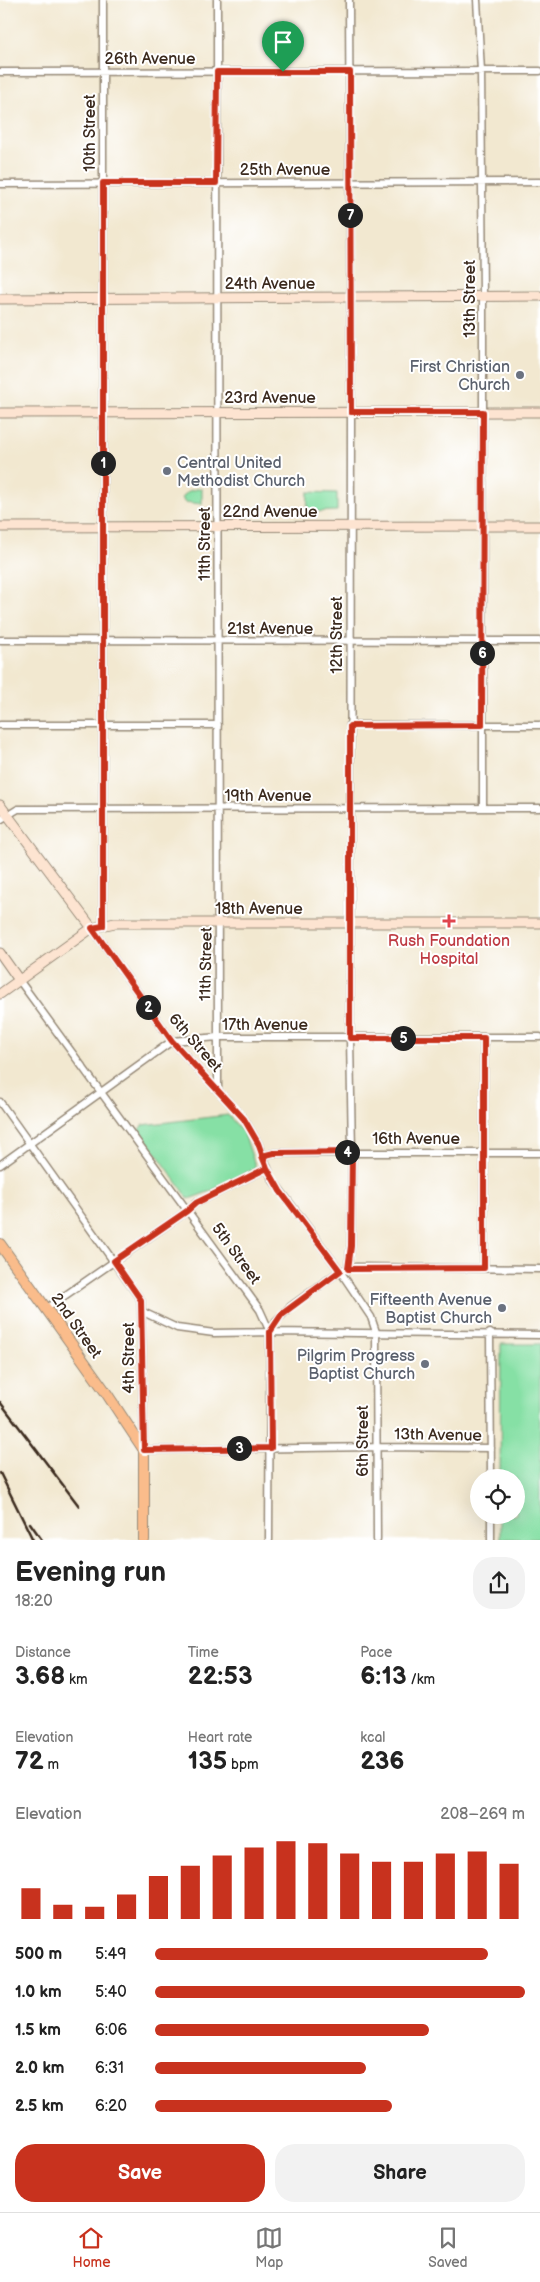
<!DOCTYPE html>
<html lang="en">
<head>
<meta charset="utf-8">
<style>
  body { margin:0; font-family:"Balsamiq Sans",sans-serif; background:#f2f2f2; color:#222; height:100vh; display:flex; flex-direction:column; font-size:19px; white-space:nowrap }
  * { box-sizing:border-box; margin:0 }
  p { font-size:16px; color:#767676 }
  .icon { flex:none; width:28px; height:28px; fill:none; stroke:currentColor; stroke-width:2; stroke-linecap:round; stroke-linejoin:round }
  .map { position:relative; height:1540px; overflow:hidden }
  .drawer { display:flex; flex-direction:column; background:#fff; flex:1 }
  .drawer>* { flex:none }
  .fabs { position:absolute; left:470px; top:1469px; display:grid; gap:10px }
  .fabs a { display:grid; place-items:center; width:55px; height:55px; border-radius:50%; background:#fff; box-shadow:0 5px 20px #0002; font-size:25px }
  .pin { position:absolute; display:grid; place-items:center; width:42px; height:42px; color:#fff; margin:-51px -21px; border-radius:50% 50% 50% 0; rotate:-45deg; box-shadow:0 0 5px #0007 }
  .pin .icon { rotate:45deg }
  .km { position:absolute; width:25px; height:25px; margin:-12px; border-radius:50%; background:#222; color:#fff; font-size:14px; line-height:25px; text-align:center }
  .round { display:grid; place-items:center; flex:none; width:52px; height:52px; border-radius:20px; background:#f2f2f2 }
  .overview { display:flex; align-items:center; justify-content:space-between; height:85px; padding:0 15px }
  h1 { font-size:28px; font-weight:800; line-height:38px }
  .metrics { display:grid; grid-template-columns:repeat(3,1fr); gap:8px; height:85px; padding:5px 15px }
  .metrics div { display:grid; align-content:center }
  .metrics b { font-size:25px; font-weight:800 }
  .metrics small { font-size:14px; font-weight:400 }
  .metrics p { font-size:14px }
  .chart { height:140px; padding:10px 15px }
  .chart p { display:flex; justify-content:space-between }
  .chart svg { width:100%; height:90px; margin-top:5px; stroke:#c8321e; stroke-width:6 }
  .cta { display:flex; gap:10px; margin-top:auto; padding:10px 15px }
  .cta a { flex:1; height:58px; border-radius:20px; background:#c8321e; color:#fff; font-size:20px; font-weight:800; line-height:58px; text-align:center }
  .cta a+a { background:#f2f2f2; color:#222 }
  ul { padding:0 15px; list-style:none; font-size:16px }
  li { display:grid; grid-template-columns:80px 60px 1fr; align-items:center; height:38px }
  li i { height:12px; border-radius:6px; background:#c8321e }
  .tab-bar { display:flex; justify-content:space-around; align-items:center; height:70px; border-top:1px solid #e0e0e0; background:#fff; font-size:14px; color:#767676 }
  .tab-bar a { display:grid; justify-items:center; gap:2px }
  .tab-bar .active { color:#c8321e }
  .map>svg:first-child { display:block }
  .green { fill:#86e0a5; stroke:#608562 }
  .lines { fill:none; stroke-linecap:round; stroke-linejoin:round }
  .street-casing { stroke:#968977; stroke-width:9 }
  .secondary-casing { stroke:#968977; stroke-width:11 }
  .primary-casing { stroke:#968977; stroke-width:12 }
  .street { stroke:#fff; stroke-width:6 }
  .secondary { stroke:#fde4d1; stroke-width:9 }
  .primary { stroke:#fabc8b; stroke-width:10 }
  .rail { stroke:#3b2a1e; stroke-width:2.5 }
  .route-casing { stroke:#fff; stroke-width:10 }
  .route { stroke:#c8321e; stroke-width:6 }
  .worship-dot { fill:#6b7280; stroke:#fff; stroke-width:2 }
  .health-dot { fill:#e0444e; stroke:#fff; stroke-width:2 }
  .labels { text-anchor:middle; stroke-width:4; stroke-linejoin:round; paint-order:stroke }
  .street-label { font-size:16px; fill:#3b2a1e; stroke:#fff }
  .worship-label { font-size:16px; fill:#5b616d; stroke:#fff; text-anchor:end }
  .health-label { font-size:16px; fill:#be3a42; stroke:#fff }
</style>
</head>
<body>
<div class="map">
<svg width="540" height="1540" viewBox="0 0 540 1540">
  <rect width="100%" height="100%" fill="#fff"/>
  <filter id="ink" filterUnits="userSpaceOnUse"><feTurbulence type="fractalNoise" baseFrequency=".02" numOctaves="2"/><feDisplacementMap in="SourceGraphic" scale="10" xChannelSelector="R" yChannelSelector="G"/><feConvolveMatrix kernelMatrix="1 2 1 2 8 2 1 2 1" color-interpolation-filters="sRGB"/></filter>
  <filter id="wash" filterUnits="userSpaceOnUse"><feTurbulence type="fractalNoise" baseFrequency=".0096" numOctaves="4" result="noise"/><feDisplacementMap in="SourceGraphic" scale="20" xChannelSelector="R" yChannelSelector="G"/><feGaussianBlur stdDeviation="1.12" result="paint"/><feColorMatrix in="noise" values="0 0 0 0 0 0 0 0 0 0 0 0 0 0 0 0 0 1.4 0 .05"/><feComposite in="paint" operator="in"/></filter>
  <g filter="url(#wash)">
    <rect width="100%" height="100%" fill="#f2e8d0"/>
    <path class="green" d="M196 489H202V504L184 502 182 497 189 491Z
      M308 492 337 493V511L307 512Z
      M228 1115 244 1133 256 1168 211 1191 189 1199 139 1129 143 1125Z
      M501 1344H540V1539H500V1515H516V1478L500 1477Z"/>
  </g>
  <g filter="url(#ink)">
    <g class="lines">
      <defs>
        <path id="street" d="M103 0V926
          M217 0 218 1089
          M477 0 481 71 483 296V808
          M0 72 540 71
          M0 184 540 182
          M0 640 540 641
          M0 725H218
          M350 725H540
          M0 820 18 809 540 808
          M92 928 172 1041 244 1119 258 1143 272 1179 340 1271 371 1317 376 1332 377 1540
          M19 980 260 1310 270 1332 269 1540
          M484 1038V1268
          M0 1102 141 1300 144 1450 377 1447 491 1448
          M263 1156 274 1153H540
          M0 1165 172 1041 218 1037H540
          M348 1269 351 1245 352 1152 350 1038 351 412 349 0
          M47 1308 187 1211 196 1203 267 1168
          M143 1312 177 1328 214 1333 270 1332 540 1335
          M270 1332 276 1321 290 1307 340 1271 356 1267 540 1269
          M490 1333 491 1478
          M491 1540V1515"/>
        <path id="secondary" d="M0 299 540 296
          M0 413 540 412
          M0 527 540 526
          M0 805 92 928
          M0 953 19 980
          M0 994 92 928 115 923H540"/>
        <path id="primary" d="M0 1244 105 1391 144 1450V1540"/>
      </defs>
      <use href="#street" class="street-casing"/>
      <use href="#secondary" class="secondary-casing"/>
      <use href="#primary" class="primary-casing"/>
      <use href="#street" class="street"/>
      <use href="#secondary" class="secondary"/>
      <use href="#primary" class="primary"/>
      <path class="rail" d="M0 1402 79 1506
        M0 1473 33 1540
        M30 1523 42 1540"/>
    </g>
  </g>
  <g class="lines" filter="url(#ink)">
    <defs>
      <path id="route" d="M283 72H217L216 183H103V926L92 928 172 1041 244 1119 258 1143 267 1168 280 1191 340 1271 282 1314 270 1332 271 1448 144 1450 141 1300 114 1261 187 1211 196 1203 267 1168 262 1156 274 1153 352 1152 351 1246 348 1269 484 1268V1038H350V726L482 725 483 412H351L350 72H283"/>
    </defs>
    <use href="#route" class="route-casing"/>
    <use href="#route" class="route"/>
  </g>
  <g class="worship-dot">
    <circle cx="520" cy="375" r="5"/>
    <circle cx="167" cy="471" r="5"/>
    <circle cx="502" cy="1308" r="5"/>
    <circle cx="425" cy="1364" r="5"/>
  </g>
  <path class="health-dot" d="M446.5 913.5h5v5h5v5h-5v5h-5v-5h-5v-5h5z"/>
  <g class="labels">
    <g class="street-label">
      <text x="150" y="64">26th Avenue</text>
      <text transform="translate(89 133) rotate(-90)" y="6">10th Street</text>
      <text x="285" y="175">25th Avenue</text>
      <text x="270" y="289">24th Avenue</text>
      <text transform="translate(469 299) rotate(-90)" y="6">13th Street</text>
      <text x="270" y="403">23rd Avenue</text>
      <text x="270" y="517">22nd Avenue</text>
      <text transform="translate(204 544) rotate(-90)" y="6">11th Street</text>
      <text x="270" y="634">21st Avenue</text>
      <text transform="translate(336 635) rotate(-90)" y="6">12th Street</text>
      <text x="268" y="801">19th Avenue</text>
      <text x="259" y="914">18th Avenue</text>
      <text transform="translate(205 964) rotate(-89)" y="6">11th Street</text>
      <text x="265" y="1030">17th Avenue</text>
      <text transform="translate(196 1042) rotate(49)" y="6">6th Street</text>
      <text x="416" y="1144">16th Avenue</text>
      <text transform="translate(237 1253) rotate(54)" y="6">5th Street</text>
      <text transform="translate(77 1325) rotate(55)" y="6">2nd Street</text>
      <text transform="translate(128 1358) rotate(-90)" y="6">4th Street</text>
      <text transform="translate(438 1434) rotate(1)" y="6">13th Avenue</text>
      <text transform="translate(362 1441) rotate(-90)" y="6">6th Street</text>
    </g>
    <g class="worship-label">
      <text x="510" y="372">First Christian<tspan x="510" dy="18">Church</tspan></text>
      <text x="177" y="468" text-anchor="start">Central United<tspan x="177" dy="18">Methodist Church</tspan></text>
      <text x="492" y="1305">Fifteenth Avenue<tspan x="492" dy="18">Baptist Church</tspan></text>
      <text x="415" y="1361">Pilgrim Progress<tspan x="415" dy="18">Baptist Church</tspan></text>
    </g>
    <g class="health-label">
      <text x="449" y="946">Rush Foundation<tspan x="449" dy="18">Hospital</tspan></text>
    </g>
  </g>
</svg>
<div class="fabs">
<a><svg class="icon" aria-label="locate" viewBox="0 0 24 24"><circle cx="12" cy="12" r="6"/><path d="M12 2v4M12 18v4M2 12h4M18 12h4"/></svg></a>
</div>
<div class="pin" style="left:283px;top:72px;background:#1e9e55"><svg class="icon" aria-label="arrive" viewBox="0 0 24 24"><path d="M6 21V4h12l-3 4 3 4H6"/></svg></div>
<b class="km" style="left:103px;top:463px">1</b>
<b class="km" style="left:148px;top:1007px">2</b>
<b class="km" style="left:239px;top:1448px">3</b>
<b class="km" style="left:347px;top:1152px">4</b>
<b class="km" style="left:403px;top:1038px">5</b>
<b class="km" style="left:482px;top:653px">6</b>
<b class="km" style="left:350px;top:215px">7</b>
</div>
<section class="drawer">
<div class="overview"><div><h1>Evening run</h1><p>18:20</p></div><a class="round"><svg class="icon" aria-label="share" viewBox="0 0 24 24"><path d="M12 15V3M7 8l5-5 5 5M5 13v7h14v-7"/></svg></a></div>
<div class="metrics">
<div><p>Distance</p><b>3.68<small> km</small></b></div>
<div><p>Time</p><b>22:53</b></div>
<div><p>Pace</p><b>6:13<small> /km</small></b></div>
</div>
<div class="metrics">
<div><p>Elevation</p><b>72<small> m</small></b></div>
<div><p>Heart rate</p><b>135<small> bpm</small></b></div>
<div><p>kcal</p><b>236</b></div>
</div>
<div class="chart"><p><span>Elevation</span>208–269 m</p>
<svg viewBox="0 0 160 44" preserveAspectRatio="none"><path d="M5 44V29M15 44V37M25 44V38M35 44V32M45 44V23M55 44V18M65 44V13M75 44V9M85 44V6M95 44V7M105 44V12M115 44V16M125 44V16M135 44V12M145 44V11M155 44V17"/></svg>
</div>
<ul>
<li><b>500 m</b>5:49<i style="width:90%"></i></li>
<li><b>1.0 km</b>5:40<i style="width:100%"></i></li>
<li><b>1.5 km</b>6:06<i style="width:74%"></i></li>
<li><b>2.0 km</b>6:31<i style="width:57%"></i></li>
<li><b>2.5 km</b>6:20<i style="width:64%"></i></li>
</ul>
<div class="cta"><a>Save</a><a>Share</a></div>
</section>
<nav class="tab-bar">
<a class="active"><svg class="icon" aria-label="home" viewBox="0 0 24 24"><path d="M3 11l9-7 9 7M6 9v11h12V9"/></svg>Home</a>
<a><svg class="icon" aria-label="map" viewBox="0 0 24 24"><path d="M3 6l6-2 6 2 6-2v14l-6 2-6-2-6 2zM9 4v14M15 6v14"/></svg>Map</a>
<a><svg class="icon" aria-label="saved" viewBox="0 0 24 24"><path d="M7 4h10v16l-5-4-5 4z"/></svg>Saved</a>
</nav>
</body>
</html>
